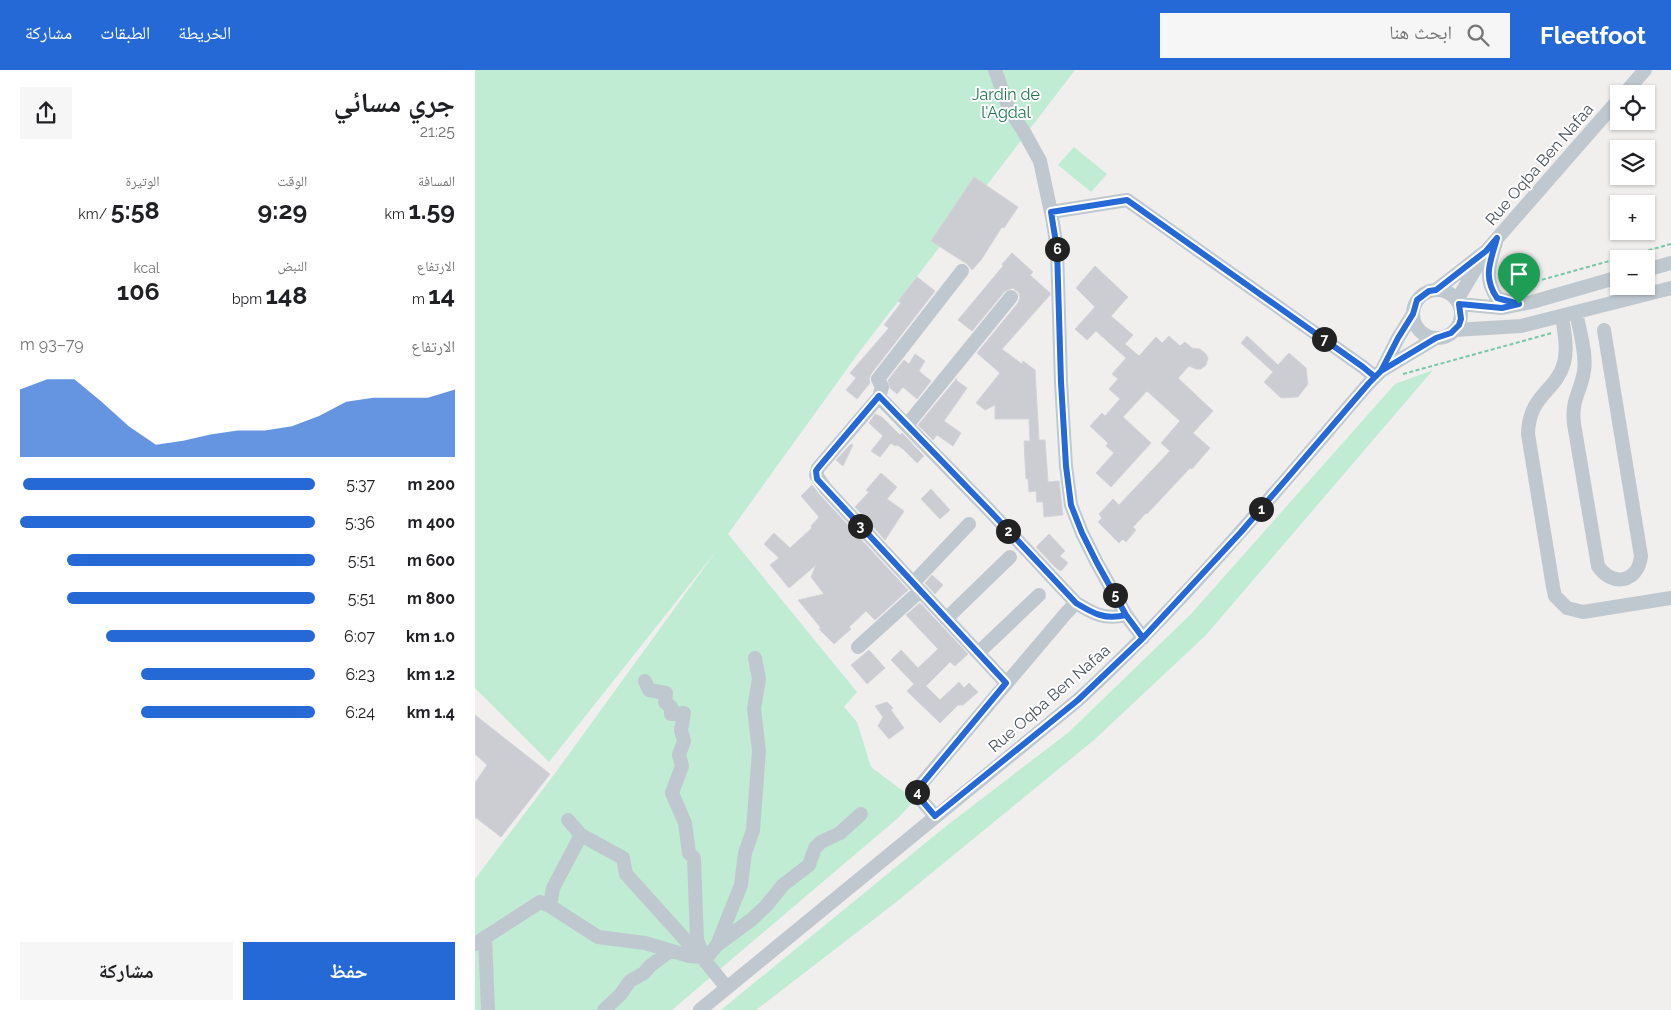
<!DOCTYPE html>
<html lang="ar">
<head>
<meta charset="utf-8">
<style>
  body { margin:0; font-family:Raleway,"Noto Naskh Arabic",sans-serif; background:#f6f6f6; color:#202124; direction:rtl; height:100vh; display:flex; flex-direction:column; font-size:19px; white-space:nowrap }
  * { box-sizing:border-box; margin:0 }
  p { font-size:16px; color:#757577 }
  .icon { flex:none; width:28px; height:28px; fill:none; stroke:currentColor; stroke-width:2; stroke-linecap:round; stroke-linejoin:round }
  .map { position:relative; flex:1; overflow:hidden; direction:ltr }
  .panel { display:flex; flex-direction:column; background:#fff; width:475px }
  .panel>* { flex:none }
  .buttons { position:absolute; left:1135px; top:15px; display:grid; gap:10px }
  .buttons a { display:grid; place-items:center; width:45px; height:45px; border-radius:0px; background:#fff; box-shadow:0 1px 4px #0004; font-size:25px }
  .pin { position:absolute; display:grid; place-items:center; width:42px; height:42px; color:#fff; margin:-51px -21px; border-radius:50% 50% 50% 0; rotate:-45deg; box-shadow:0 0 5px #0007 }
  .pin .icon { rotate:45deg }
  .km { position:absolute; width:25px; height:25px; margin:-12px; border-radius:50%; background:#222; color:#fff; font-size:14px; line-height:25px; text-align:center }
  .round { display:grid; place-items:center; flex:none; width:52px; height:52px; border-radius:0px; background:#f6f6f6 }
  .overview { display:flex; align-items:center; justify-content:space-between; height:85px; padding:0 20px }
  h1 { font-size:28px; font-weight:700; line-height:38px }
  .stats { display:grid; grid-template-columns:repeat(3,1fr); gap:8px; height:85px; padding:5px 20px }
  .stats div { display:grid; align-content:center }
  .stats b { font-size:25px; font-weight:700 }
  .stats small { font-size:14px; font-weight:400 }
  .stats p { font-size:14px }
  .chart { height:140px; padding:10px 20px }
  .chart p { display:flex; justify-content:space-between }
  .chart svg { width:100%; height:90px; margin-top:5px; fill:#2469d5; opacity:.7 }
  .button { display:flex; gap:10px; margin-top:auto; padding:10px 20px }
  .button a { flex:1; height:58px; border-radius:0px; background:#2469d5; color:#fff; font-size:20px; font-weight:700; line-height:58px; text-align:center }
  .button a+a { background:#f6f6f6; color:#202124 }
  ul { padding:0 20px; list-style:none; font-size:16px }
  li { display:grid; grid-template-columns:80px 60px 1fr; align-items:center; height:38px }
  li i { height:12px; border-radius:6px; background:#2469d5 }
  header { display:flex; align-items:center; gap:30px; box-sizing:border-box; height:70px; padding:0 25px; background:#2469d5; color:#fff }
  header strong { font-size:24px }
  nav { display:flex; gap:28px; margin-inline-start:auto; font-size:18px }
  .search { width:350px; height:45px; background:#f6f6f6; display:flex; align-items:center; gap:12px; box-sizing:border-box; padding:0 18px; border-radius:0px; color:#757577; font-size:19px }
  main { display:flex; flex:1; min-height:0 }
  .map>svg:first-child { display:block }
  .green { fill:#bfecd3 }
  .building { fill:#cccdd3; stroke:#d3d4d9 }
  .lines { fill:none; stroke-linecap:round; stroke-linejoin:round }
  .path { stroke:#79c8a5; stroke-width:2; stroke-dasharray:4 2.5; stroke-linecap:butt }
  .minor { stroke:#c0c8cf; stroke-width:14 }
  .route-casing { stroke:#fff; stroke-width:10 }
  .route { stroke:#2469d5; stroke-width:6 }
  .labels { text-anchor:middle; stroke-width:4; stroke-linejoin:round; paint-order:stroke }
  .park-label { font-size:16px; fill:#1d774e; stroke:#fff }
  .street-label { font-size:16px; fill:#48515a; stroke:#fff }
</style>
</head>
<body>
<header>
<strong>Fleetfoot</strong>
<div class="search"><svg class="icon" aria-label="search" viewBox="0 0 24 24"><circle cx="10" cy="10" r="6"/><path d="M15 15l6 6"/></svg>ابحث هنا</div>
<nav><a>الخريطة</a><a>الطبقات</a><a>مشاركة</a></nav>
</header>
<main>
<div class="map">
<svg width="1196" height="940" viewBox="0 0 1196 940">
  <rect width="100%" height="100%" fill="#f1eeee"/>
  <path class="green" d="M0 0H600L385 281 253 464 382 622 369 637 382 652 396 697 440 730 423 748 197 940H0V809L81 702 242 480 74 692 0 618Z
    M599 77 632 104 616 122 583 95Z
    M958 300 731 565 619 670 420 833 281 940H246L470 757 594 662 716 544 920 314Z"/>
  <path class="building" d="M499 107 543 137 529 158 527 157 506 190 497 200 492 194 456 171Z
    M537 183 558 202 555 205 575 223V225L527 279 547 294 548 291 560 300 564 370H570L573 412 584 411 588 445 569 447 568 432H562L561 421 554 422 553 409H551L549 371H555L554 349H520V335L510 340 501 333 525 303 502 283 543 233 545 228 544 223 538 218 530 221 497 261 483 250 528 196 527 194Z
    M620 196 653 227 636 246 658 265 650 274 664 286 681 267 687 273 694 266 705 276 710 272 717 278 725 279 731 284 733 288 731 295 726 299H721L714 296 703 308 738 341 718 363 735 378 717 399 715 398 672 444 671 443 658 457 661 460 651 472 648 469 644 473 623 452 627 448 624 444 638 429 644 435 695 381 686 373 705 351 672 321 648 347 676 373 636 417 621 403 639 383 631 376 633 373 615 356 627 343 630 346 645 329 634 319 643 309 637 304 651 288 621 261 612 270 600 259 620 237 601 218Z
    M442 207 460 221 396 304 394 309 395 313 382 329 371 320 381 308 375 303 414 258 409 255 426 233 423 231Z
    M772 266 803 295 814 283 831 298 833 314 823 327 806 328 789 312 798 302 766 273Z
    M440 284 450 291 444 301 456 311 442 329 428 317 422 324 415 318 413 310 429 290 434 294Z
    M482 308 481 310 492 318 469 351 486 363 478 376 462 365 458 370 443 355Z
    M400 344 407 347 425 365 427 363 449 386 442 393 427 378 422 375 420 376 416 373 405 387 396 381 408 366 394 353Z
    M376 374 378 375 368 396 361 390Z
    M406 403 422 417 412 429 429 441 410 470 380 437 394 422 391 420Z
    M337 415 345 425 433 520 400 550 391 541 374 557 376 559 359 574 344 559 346 558 323 530 349 524 336 507 341 495 314 518 295 495 304 488 289 474 299 463 315 478 337 458 336 456 344 447 326 426Z
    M456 419 475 440 465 449 446 429Z
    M574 464 590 481 585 486 593 493 586 501 581 498 561 477Z
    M457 505 468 515 460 524 450 513Z
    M445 533 493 584 480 596 475 592 451 616 465 630 484 612 489 618 494 613 503 622 488 635H483L465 653 432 621 439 614 416 590 426 580 443 598 463 579 431 545Z
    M394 580 410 598 392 614 376 595Z
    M412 632 418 638 416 640 429 658 414 669 403 656 408 647 400 636Z
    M0 645 75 704 26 767 0 747V713L12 695 0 684Z"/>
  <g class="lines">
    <path class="path" d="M1056 220 1055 213 1196 174
      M928 304 1077 263"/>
    <path class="minor" d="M520 0 534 39 549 62 565 91 577 147 582 179 586 312 591 396 596 435 607 463 622 493 651 545 668 568
      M1149 24 1170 0
      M576 142 652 130 888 297 900 307
      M1021 172C1015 194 1008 207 1022 228L1038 233
      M1171 200 1196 193
      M487 201 403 309 407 317 404 327 343 398 341 405 351 419 531 613
      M961 220 1011 181 1144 29
      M938 244a24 24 0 1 1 48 0a24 24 0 1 1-48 0Z
      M982 230 1007 188
      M984 234 1027 238 1057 232 1144 207
      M1101 242C1104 259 1112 284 1109 301 1106 322 1096 329 1099 354L1123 496C1137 517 1163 513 1166 486L1129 260
      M1087 246C1089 261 1093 278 1089 293 1081 322 1054 324 1053 364L1078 517 1080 526 1092 538 1108 542 1196 528
      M980 260 1046 256 1196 218
      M907 300 923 268 938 244
      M404 327 516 442 601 533
      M432 355 536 227
      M438 513 494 454
      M471 549 535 487
      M383 577 445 521
      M503 583 564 525
      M170 611 174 620 191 623 190 632 196 637V644L209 643 206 660 209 671 204 685 207 696 197 723 210 753 214 783 219 788 222 870 230 890 242 875 266 815 270 783 278 760 284 681 279 639 284 609 280 588
      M460 746 443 726 442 719 592 542 601 533C619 544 629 550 651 545
      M93 750 106 765 148 788 151 804 224 885
      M75 836 78 818 106 765
      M10 867 13 940
      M0 874 65 832 75 836 123 867 170 873 214 886 227 887 252 918
      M242 875 276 850 291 836 308 815 334 795 340 778 346 772 365 763 386 744
      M129 940 145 925 155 911 169 903 175 896 195 881
      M225 940 603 630C709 533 800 422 894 313L906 301 961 268"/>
  </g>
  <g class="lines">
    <defs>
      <path id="route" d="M1044 234 1027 238 984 234 986 249 984 255 976 263 961 268 906 301 894 313 766 462 668 568 651 545C630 550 619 544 601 533L516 442 404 326 343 398 341 401 342 409 531 613 442 720 443 726 460 746 603 630 668 568 651 545 622 493 607 463 596 435 591 396 586 312 582 179 576 142 652 130 888 297 900 307 906 301 923 268 938 244 942 230 954 221 961 220 1011 181 1022 168C1016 191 1007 206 1022 228L1044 234"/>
    </defs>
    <use href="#route" class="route-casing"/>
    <use href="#route" class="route"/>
  </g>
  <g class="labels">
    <g class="park-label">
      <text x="531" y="30">Jardin de<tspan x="531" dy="18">l'Agdal</tspan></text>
    </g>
    <g class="street-label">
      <text transform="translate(1064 94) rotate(-49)" y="6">Rue Oqba Ben Nafaa</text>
      <text transform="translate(574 628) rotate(-41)" y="6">Rue Oqba Ben Nafaa</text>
    </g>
  </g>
</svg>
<div class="buttons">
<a><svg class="icon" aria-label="locate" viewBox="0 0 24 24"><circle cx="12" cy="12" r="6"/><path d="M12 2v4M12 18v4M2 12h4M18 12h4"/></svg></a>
<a><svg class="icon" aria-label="layers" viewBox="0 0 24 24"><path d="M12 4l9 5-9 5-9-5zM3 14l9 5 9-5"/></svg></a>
<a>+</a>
<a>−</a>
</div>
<div class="pin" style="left:1044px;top:234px;background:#1e9e55"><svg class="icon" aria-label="arrive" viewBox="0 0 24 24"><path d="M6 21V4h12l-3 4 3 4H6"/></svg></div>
<b class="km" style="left:786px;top:439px">1</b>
<b class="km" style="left:533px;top:461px">2</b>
<b class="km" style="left:385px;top:456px">3</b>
<b class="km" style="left:442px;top:722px">4</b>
<b class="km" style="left:640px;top:525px">5</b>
<b class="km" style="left:582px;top:179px">6</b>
<b class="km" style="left:849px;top:269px">7</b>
</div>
<section class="panel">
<div class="overview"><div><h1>جري مسائي</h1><p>21:25</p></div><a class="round"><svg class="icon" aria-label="share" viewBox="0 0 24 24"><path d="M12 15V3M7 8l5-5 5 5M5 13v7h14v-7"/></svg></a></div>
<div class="stats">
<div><p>المسافة</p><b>1.59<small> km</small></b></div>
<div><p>الوقت</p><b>9:29</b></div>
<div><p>الوتيرة</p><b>5:58<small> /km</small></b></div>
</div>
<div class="stats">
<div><p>الارتفاع</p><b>14<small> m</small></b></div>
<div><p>النبض</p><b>148<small> bpm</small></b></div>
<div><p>kcal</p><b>106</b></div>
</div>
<div class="chart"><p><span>الارتفاع</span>79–93 m</p>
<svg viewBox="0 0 160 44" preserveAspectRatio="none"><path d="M0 44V11L10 6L20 6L30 17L40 29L50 38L60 36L70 33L80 31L90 31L100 29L110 24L120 17L130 15L140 15L150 15L160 11V44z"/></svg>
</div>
<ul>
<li><b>200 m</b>5:37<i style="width:99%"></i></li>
<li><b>400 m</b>5:36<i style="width:100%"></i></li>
<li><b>600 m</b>5:51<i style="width:84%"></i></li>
<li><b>800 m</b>5:51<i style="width:84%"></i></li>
<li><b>1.0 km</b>6:07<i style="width:71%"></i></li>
<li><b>1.2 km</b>6:23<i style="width:59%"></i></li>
<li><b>1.4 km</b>6:24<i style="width:59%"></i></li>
</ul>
<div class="button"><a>حفظ</a><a>مشاركة</a></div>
</section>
</main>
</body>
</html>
